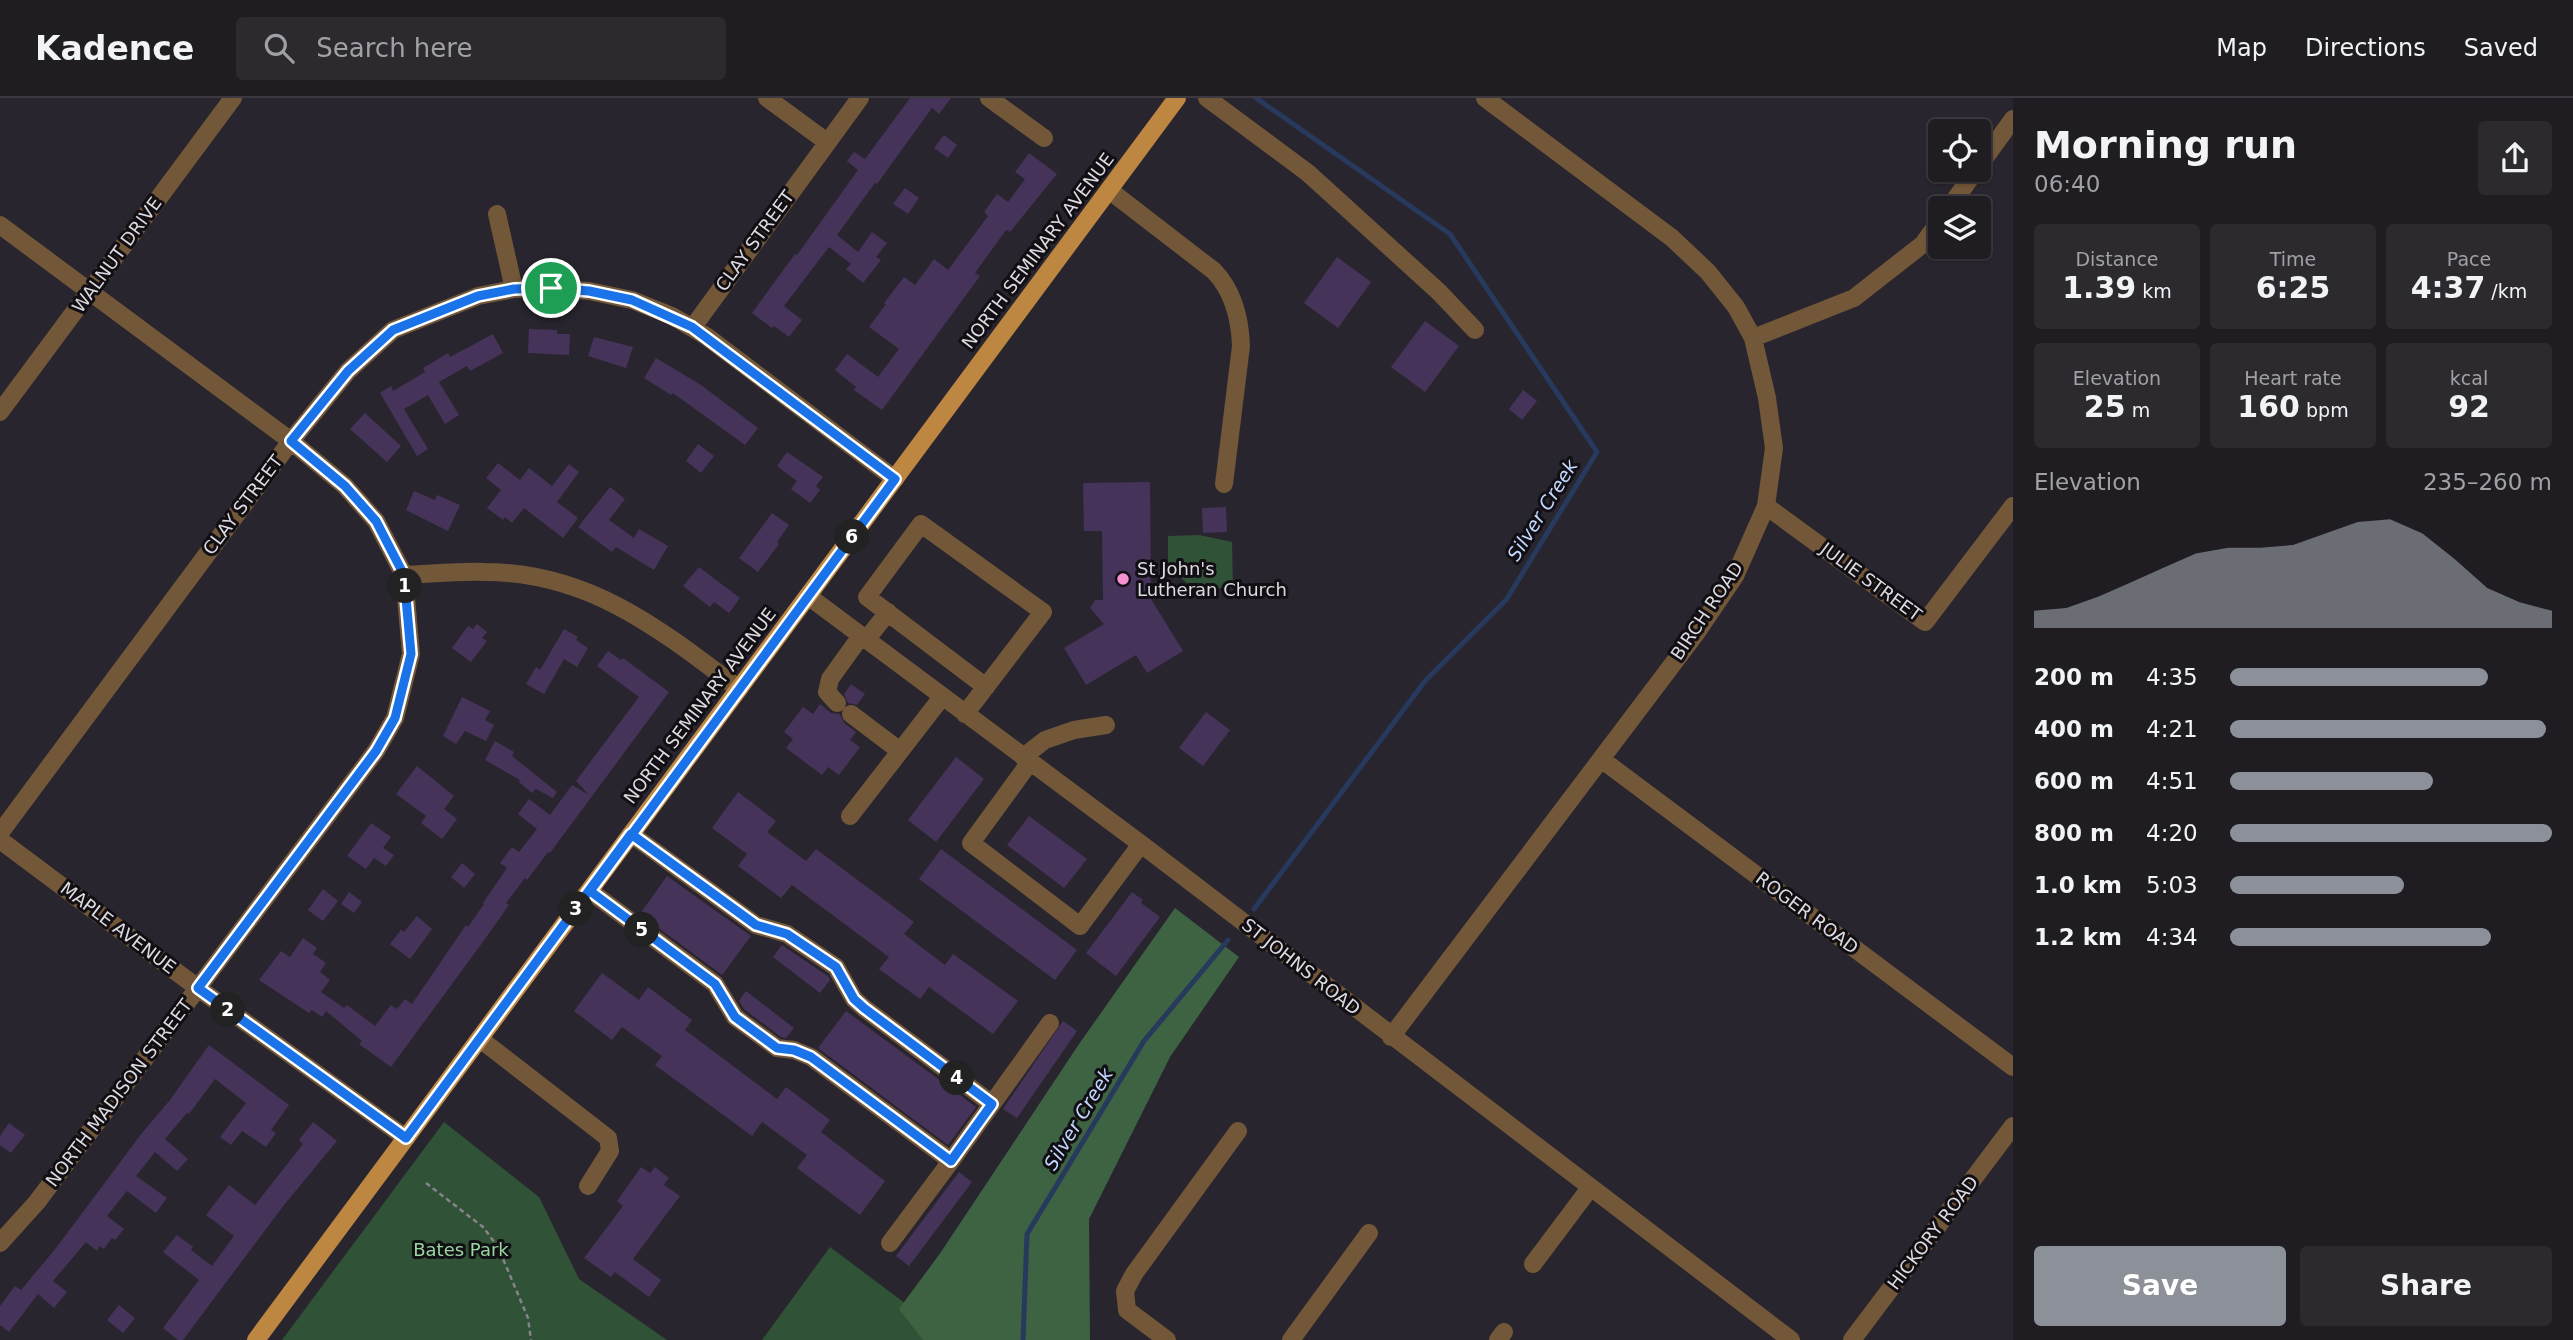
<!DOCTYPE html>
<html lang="en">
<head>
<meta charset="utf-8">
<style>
  body { margin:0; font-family:"DejaVu Sans",sans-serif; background:#2c292f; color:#f1f3f6; height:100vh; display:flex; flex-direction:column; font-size:26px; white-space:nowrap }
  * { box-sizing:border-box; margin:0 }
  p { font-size:23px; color:#a1a1a5 }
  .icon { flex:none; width:38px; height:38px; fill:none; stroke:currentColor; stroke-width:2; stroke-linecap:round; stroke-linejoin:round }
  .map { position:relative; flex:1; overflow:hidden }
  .panel { display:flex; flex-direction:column; background:#1f1c22; width:560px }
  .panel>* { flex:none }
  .fabs { position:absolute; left:1928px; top:21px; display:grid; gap:14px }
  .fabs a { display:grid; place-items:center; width:63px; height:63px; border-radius:7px; background:#1f1c22; box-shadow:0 2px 5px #0004,0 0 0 2px #3c3a40; font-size:35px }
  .pin { position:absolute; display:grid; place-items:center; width:60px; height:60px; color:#fff; margin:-30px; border:4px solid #fff; border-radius:50%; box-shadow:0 2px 7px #0007 }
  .km { position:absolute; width:35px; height:35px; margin:-18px; border-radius:50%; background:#222; color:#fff; font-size:19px; line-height:35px; text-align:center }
  .round { display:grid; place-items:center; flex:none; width:74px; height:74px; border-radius:7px; background:#2c292f }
  .headline { display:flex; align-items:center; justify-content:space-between; height:119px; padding:0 21px }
  h1 { font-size:38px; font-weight:800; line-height:52px }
  .metrics { display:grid; grid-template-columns:repeat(3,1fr); gap:10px; height:119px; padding:7px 21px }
  .metrics div { display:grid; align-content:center; border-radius:7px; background:#2c292f; text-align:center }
  .metrics b { font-size:30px; font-weight:800 }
  .metrics small { font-size:19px; font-weight:400 }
  .metrics p { font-size:19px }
  .chart { height:196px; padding:14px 21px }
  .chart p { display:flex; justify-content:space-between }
  .chart svg { width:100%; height:126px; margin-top:7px; fill:#8c9099; opacity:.7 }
  .cta { display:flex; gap:14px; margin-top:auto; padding:14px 21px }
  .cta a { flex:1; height:80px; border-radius:7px; background:#8c9099; color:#fff; font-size:28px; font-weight:800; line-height:80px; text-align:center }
  .cta a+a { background:#2c292f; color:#f1f3f6 }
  ul { padding:0 21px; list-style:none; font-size:23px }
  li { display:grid; grid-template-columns:112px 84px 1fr; align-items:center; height:52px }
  li i { height:18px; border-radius:9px; background:#8c9099 }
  header { display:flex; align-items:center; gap:42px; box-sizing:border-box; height:98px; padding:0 35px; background:#1f1c22; border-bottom:2px solid #3c3a40 }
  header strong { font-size:33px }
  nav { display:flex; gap:38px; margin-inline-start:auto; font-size:24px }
  .search { width:490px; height:63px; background:#2c292f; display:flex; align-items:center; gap:18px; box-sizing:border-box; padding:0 24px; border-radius:7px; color:#a1a1a5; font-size:26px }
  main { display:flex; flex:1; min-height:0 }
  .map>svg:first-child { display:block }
  .green { fill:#305236 }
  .forest { fill:#3d6343 }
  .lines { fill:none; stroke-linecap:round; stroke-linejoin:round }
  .stream { stroke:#27395d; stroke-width:5 }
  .building { fill:#46335a }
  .path { stroke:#86838a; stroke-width:2.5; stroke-dasharray:5 3.5; stroke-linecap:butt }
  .minor { stroke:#725738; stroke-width:18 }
  .major { stroke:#bd8641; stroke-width:18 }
  .route-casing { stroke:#fff; stroke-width:14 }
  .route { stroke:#1a73e8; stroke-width:9 }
  .poi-dot { fill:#f591d1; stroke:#110f13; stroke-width:2.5 }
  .labels { text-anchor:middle; stroke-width:6; stroke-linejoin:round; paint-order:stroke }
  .street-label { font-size:18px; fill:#dddae0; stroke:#110f13 }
  .poi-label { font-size:18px; fill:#dddae0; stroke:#110f13; text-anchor:start }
  .park-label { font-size:18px; fill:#98d6a1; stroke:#110f13 }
  .water-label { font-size:19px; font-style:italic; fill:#c3d8ff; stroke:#110f13 }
</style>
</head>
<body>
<header>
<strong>Kadence</strong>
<div class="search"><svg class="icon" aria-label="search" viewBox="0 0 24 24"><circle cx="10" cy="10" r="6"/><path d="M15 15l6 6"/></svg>Search here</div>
<nav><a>Map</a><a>Directions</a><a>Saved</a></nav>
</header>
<main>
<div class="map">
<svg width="2013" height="1242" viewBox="0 0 2013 1242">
  <rect width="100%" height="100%" fill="#29252e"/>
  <path class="green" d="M1199 437 1232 444 1233 490H1193L1168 469V438Z
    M444 1024 539 1099 579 1181 667 1242H282Z
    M830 1149 954 1242H762Z"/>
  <path class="forest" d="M1175 810 1239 859 1170 959 1089 1121 1090 1242H923L899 1211 941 1154 1079 946Z"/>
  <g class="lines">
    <path class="stream" d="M1254 811 1425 583 1506 502 1597 354 1450 136 1256 0
      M1023 1242 1027 1136 1144 943 1228 842"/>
  </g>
  <path class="building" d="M910 0H951L939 16 932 10 877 86 875 85 837 137 858 154 872 134 887 145 876 159 881 162 863 185 846 171 851 166 829 149 784 208 802 222 789 239 774 228 772 230 752 215 795 156 797 157 858 72 847 63 854 54 865 61Z
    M944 37 957 47 948 60 934 50Z
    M1029 55 1057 76 1010 134 1006 132 975 175 980 178 882 312 854 292 856 289 835 272 847 256 878 279 899 251 869 229 886 206 884 205 904 179 915 187 934 161 948 172 988 118 984 114 997 96 1008 104 1025 81 1015 74Z
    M905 90 919 100 908 116 893 106Z
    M1337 159 1371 184 1338 230 1304 205Z
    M1425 223 1459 248 1425 294 1391 269Z
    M529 231 557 232V236H570L569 257 528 255Z
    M493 236 503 255 470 273 467 268 439 284 459 317 445 326 428 297 404 311 428 351 417 358 380 295 391 288 393 293 425 274 423 270 448 255 450 259Z
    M594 239 633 249 626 270 588 258Z
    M656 260 701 287 758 330 745 347 673 295 671 297 644 280Z
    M1523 292 1537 303 1522 322 1509 311Z
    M365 315 401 348 387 364 350 331Z
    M698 346 714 358 701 375 686 363Z
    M787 354 823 379 816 388 820 392 810 405 791 391 797 383 777 368Z
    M498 365 520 382 529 370 552 388 569 366 579 374 557 404 578 420 563 440 524 410 512 425 505 419 503 422 487 410 501 392 486 380Z
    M1150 384 1151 501 1183 553 1147 575 1136 557 1086 587 1064 550 1104 526 1090 510 1095 502H1103L1102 433H1084L1083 385Z
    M610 389 625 401 609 422 634 440 639 431 668 448 654 472 616 449 612 454 578 429Z
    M414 393 435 402 437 397 460 407 448 433 406 412Z
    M1226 409 1227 434 1203 435 1202 410Z
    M772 415 789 427 777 444 779 446 758 474 739 460Z
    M699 469 740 500 729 515 714 504 710 509 683 488Z
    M477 526 487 534 482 540 487 543 471 564 452 550 468 528 473 531Z
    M564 531 578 539 576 542 588 550 577 569 564 561 544 596 526 586 536 569 540 572Z
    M608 553 621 562 623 560 669 594 550 755 548 754 527 782 525 780 506 805 509 807 485 841 391 969 359 946 362 943 326 913 322 919 312 912 309 915 259 882 281 853 290 859 303 840 317 850 313 856 326 865 320 874 330 882 321 894 344 910 347 907 375 928 391 907 397 911 405 901 412 906 466 827 468 829 484 806 483 805 507 770 500 765 512 749 519 754 537 731 518 716 529 701 550 717 572 687 589 697 576 683 639 599 597 568Z
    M851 586 865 596 857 607 848 605 844 596Z
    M462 599 490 613 485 622 494 627 486 643 465 633 456 646 443 638Z
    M820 606 831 615 840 616 844 625 856 634 850 642 860 649 839 677 828 669 822 677 786 650 793 641 784 634 803 609 813 616Z
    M1206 614 1230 632 1203 668 1179 650Z
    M495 643 514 654 512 658 557 694 553 700 536 691 532 695 519 684 520 682 485 662Z
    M956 659 984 681 936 744 908 722Z
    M417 668 454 698 444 711 457 721 442 741 421 725 426 718 396 696Z
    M738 694 776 723 767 734 806 763 816 751 914 824 904 836 945 867 953 856 1018 903 993 936 929 889 920 901 879 871 889 859 792 787 781 800 738 768 747 756 712 730Z
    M1029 718 1087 761 1064 790 1007 747Z
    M371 725 391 739 383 750 394 757 386 768 374 760 366 771 347 758Z
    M941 751 1077 852 1055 882 919 781Z
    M462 765 475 776 464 790 451 779Z
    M667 778 751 838 722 877 640 816Z
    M323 791 338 803 323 823 308 812Z
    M349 794 362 804 354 815 341 806Z
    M1132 794 1143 802 1141 805 1160 819 1116 878 1086 855Z
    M417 818 432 831 410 861 390 846 401 832 404 834Z
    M782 847 829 879 830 882 820 895 773 859Z
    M602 875 639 902 648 889 692 922 685 932 777 1001 786 989 830 1022 821 1034 885 1083 860 1117 797 1070 807 1057 762 1024 752 1038 655 967 662 958 622 929 612 942 574 913Z
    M746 893 794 930 786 940 781 939 744 911 739 903Z
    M846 913 976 1009 948 1047 818 950Z
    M1063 923 1077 933 1017 1020 1003 1011Z
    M209 947 289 1007 271 1032 276 1035 266 1049 242 1033 231 1047 220 1039 246 1005 215 981 189 1016 187 1015 165 1041 188 1061 177 1073 155 1054 136 1078 167 1100 156 1115 127 1093 107 1118 124 1131 115 1142 112 1140 104 1151 100 1148 97 1153 86 1144 53 1183 67 1194 54 1210 38 1196 9 1234 0 1227V1208L15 1188 21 1192 56 1150 142 1035 170 1002Z
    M313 1024 337 1043 284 1107 183 1242H178L163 1230 199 1182 163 1154 177 1137 193 1149 191 1152 212 1168 234 1138 206 1117 229 1087 255 1107 303 1046 299 1042Z
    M9 1025 25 1037 11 1055 0 1047V1038Z
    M641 1069 650 1075 655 1069 669 1080 664 1087 680 1098 633 1161 661 1182 649 1199 615 1174 611 1179 584 1160 623 1108 617 1103Z
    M959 1074 972 1084 909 1168 896 1158Z
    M119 1207 135 1220 123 1235 107 1222Z"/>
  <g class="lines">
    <path class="path" d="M426 1085 483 1129 498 1149 528 1220 531 1242"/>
    <path class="minor" d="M767 0 827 44
      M989 0 1044 40
      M1207 0 1308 75 1439 194 1475 232
      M1979 68 2013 21
      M1109 92 1214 173C1233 193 1240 220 1241 248L1224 386
      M1949 110 1976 72
      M497 116 514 191
      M0 127 291 343 345 388 376 423 404 477C431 476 458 473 485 474 589 474 660 531 739 591
      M693 229 860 0
      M1753 240 1854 200 1923 146 1941 121
      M0 314 233 0
      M1766 408 1925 524 2013 408
      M808 498 1141 746 1791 1242
      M866 542 888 514
      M837 605 827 594 830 581 861 538
      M851 616 900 653
      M965 616 1043 514 921 426 867 499 986 589
      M1023 659 1045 642 1074 632 1106 627
      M1601 661 2013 969
      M1030 664 971 745 1080 828 1141 746
      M850 718 942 599
      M0 735 291 343 348 273 393 232 478 198 514 191 552 190 589 193 632 202 672 218 706 238 895 381
      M0 742 198 890 406 1040
      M590 793 715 886 735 919 777 950 794 952 811 959 951 1063 992 1006 864 910 854 901 836 869 787 836 756 827 631 736
      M1391 939 1697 534 1735 478 1766 408 1774 350 1767 300 1753 240 1736 209 1708 174 1672 140 1485 0
      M480 941 608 1040 610 1053 588 1088
      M992 1006 1050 925
      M0 1145 37 1104 376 653 395 620 411 556 404 477
      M890 1145 951 1063
      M1533 1166 1590 1090
      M1167 1242 1127 1212 1125 1193 1134 1176 1238 1033
      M1291 1242 1369 1135
      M1498 1242 1504 1234
      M1852 1242 2013 1028"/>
    <path class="major" d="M256 1242 1177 0"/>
  </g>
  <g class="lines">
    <defs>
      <path id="route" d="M551 190 514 191 478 198 393 232 348 273 291 343 345 388 376 423 404 477 411 556 395 620 376 653 198 890 406 1040 631 736 756 827 787 836 836 869 854 901 864 910 992 1006 951 1063 811 959 794 952 777 950 735 919 715 886 590 793C691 655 793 518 895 381L692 229 632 202 589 193 551 190"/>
    </defs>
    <use href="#route" class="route-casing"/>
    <use href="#route" class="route"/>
  </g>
  <circle class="poi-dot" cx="1123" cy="481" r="7"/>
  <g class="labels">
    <g class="street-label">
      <text transform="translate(755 143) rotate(-54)" y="6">CLAY STREET</text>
      <text transform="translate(1038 153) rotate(-53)" y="6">NORTH SEMINARY AVENUE</text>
      <text transform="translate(117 157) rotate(-54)" y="6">WALNUT DRIVE</text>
      <text transform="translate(243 407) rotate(-53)" y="6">CLAY STREET</text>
      <text transform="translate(1871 484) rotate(36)" y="6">JULIE STREET</text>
      <text transform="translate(1707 513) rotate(-56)" y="6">BIRCH ROAD</text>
      <text transform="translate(700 608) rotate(-53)" y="6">NORTH SEMINARY AVENUE</text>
      <text transform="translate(1807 815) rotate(37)" y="6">ROGER ROAD</text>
      <text transform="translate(118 830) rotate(37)" y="6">MAPLE AVENUE</text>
      <text transform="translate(1301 869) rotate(38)" y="6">ST JOHNS ROAD</text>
      <text transform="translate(119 995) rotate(-53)" y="6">NORTH MADISON STREET</text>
      <text transform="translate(1933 1135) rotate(-53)" y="6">HICKORY ROAD</text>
    </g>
    <g class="poi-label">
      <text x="1137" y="477">St John's<tspan x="1137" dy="21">Lutheran Church</tspan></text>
    </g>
    <g class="park-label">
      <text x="461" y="1158">Bates Park</text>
    </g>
    <g class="water-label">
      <text transform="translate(1542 412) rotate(-58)" y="7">Silver Creek</text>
      <text transform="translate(1078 1021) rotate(-59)" y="7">Silver Creek</text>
    </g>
  </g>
</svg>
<div class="fabs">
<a><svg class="icon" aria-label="locate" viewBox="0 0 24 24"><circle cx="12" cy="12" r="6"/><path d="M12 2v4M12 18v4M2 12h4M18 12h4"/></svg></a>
<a><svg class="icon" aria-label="layers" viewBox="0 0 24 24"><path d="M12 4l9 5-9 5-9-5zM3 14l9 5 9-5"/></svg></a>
</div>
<div class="pin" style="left:551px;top:190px;background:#1e9e55"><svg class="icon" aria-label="arrive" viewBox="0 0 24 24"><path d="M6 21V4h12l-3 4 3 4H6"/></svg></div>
<b class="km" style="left:405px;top:488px">1</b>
<b class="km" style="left:228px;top:912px">2</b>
<b class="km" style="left:576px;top:811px">3</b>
<b class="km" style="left:957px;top:980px">4</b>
<b class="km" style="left:642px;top:832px">5</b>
<b class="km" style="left:852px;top:439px">6</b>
</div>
<section class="panel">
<div class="headline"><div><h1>Morning run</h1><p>06:40</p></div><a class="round"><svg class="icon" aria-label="share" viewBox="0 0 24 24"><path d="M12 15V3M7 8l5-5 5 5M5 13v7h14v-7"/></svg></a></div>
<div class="metrics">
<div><p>Distance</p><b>1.39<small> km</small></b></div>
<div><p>Time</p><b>6:25</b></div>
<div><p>Pace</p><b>4:37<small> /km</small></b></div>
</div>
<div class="metrics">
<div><p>Elevation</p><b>25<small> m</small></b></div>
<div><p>Heart rate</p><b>160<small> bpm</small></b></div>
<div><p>kcal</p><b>92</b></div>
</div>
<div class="chart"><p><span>Elevation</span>235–260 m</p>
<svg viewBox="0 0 160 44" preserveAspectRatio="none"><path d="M0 44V38L10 37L20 33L30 28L40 23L50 18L60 16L70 16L80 15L90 11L100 7L110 6L120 11L130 20L140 30L150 35L160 38V44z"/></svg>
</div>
<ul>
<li><b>200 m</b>4:35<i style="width:80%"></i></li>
<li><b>400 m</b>4:21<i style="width:98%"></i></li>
<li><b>600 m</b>4:51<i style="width:63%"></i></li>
<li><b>800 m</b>4:20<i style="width:100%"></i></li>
<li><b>1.0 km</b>5:03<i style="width:54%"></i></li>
<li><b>1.2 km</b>4:34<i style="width:81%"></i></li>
</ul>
<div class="cta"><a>Save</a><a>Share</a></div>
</section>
</main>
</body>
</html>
